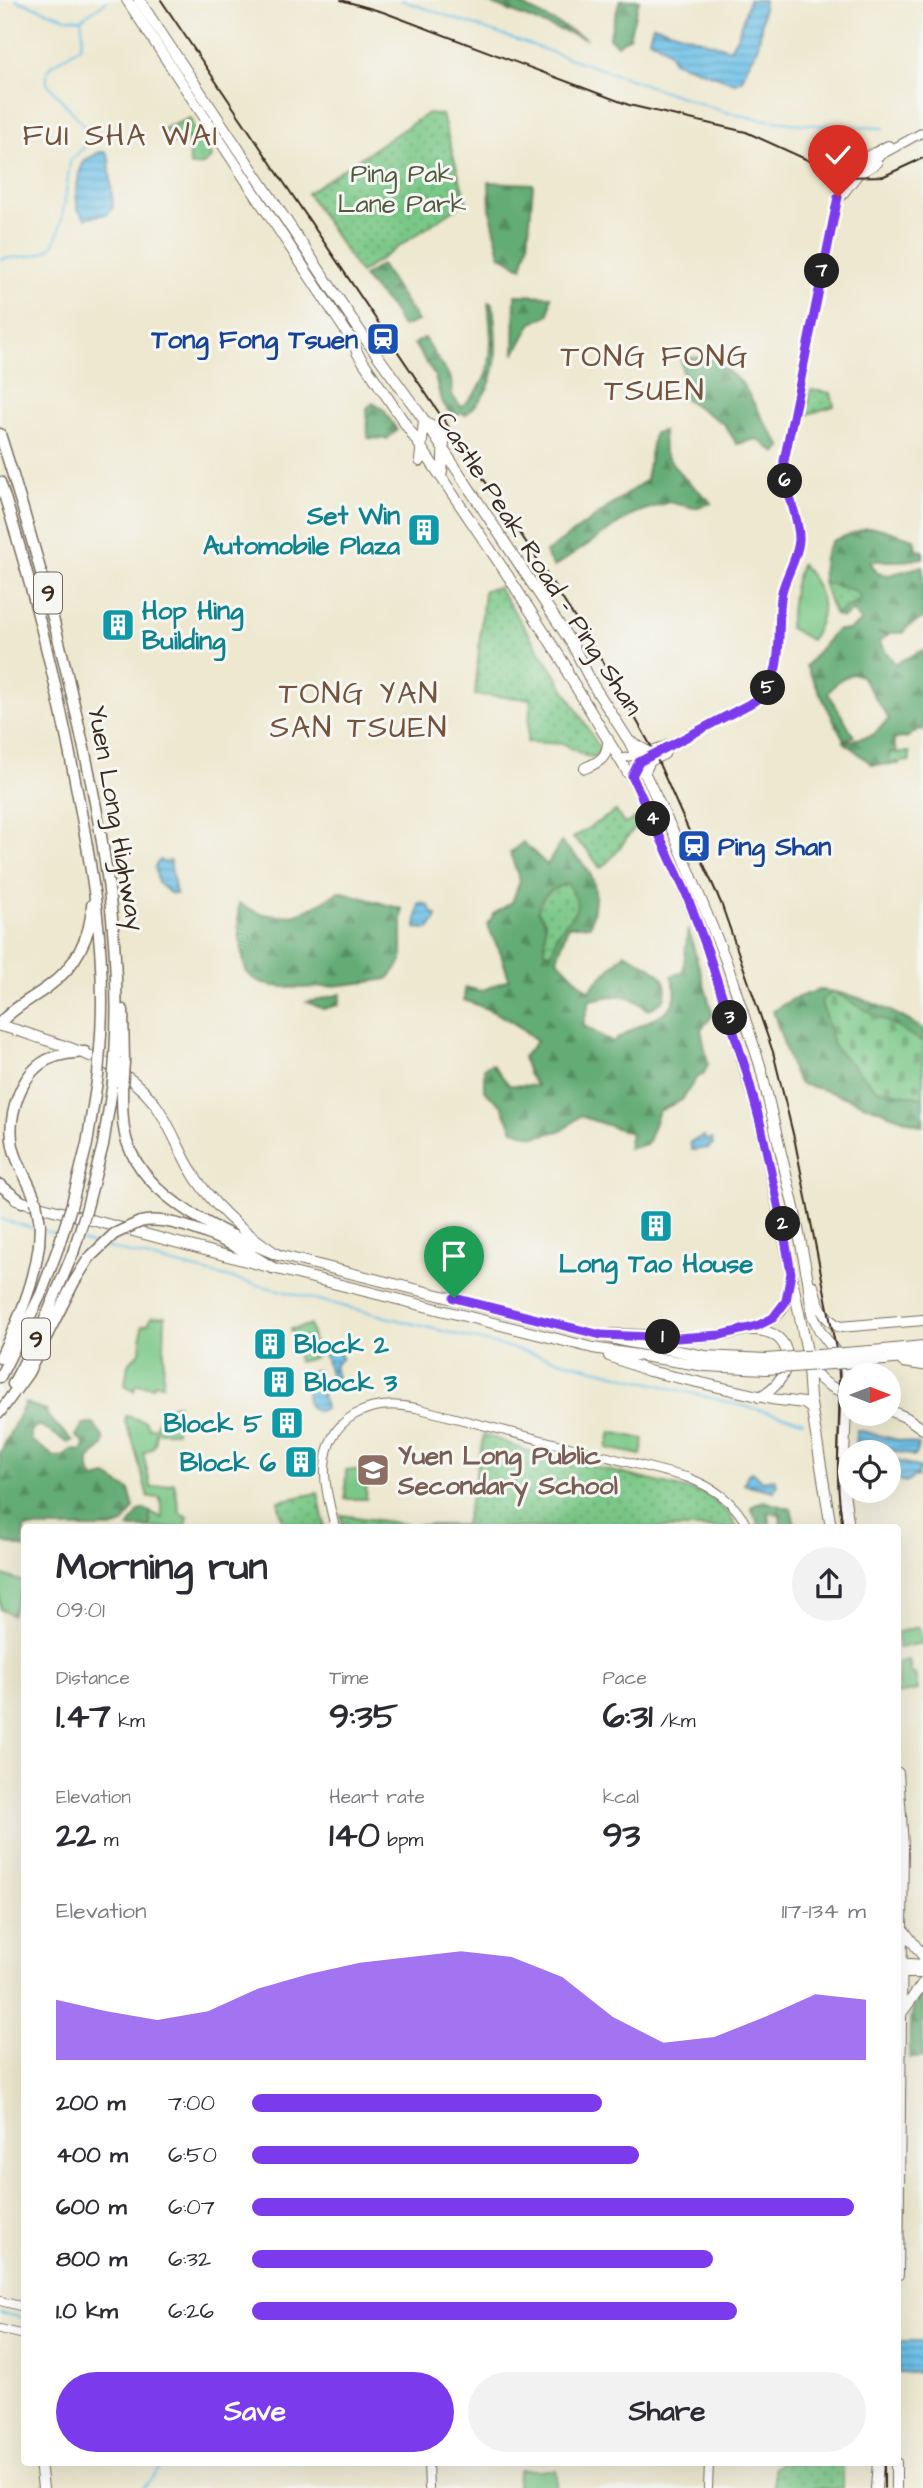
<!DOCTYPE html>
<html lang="en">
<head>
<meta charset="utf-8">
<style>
  body { margin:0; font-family:"Architects Daughter",sans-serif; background:#f2f2f3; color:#2b2b33; height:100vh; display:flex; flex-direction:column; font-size:26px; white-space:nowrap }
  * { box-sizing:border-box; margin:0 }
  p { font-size:23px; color:#7c7c81 }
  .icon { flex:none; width:38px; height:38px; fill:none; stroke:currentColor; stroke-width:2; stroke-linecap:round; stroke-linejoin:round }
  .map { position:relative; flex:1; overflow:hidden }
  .side { position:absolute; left:21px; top:1524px; width:880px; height:942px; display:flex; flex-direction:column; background:#fff; border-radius:7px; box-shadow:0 7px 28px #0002 }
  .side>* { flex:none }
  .needle { width:46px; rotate:90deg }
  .controls { position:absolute; left:838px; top:1363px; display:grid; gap:14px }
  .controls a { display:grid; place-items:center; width:63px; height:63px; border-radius:50%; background:#fff; box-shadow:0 7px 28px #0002; font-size:35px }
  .pin { position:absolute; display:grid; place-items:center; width:60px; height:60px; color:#fff; margin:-72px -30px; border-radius:50% 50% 50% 0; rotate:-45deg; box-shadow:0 0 7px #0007 }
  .pin .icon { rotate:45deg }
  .km { position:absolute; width:35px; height:35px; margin:-18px; border-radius:50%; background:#222; color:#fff; font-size:19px; line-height:35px; text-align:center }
  .round { display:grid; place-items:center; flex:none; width:74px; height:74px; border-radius:37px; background:#f2f2f3 }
  .head { display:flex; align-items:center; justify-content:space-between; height:119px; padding:0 35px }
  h1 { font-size:38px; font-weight:700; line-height:52px }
  .stats { display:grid; grid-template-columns:repeat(3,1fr); gap:10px; height:119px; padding:7px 35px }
  .stats div { display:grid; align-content:center }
  .stats b { font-size:35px; font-weight:700 }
  .stats small { font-size:19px; font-weight:400 }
  .stats p { font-size:19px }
  .chart { height:196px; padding:14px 35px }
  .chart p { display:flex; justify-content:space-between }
  .chart svg { width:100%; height:126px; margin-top:7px; fill:#7c3aed; opacity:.7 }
  .button { display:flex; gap:14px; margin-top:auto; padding:14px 35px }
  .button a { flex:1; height:80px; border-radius:42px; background:#7c3aed; color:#fff; font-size:28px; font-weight:700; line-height:80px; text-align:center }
  .button a+a { background:#f2f2f3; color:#2b2b33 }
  ul { padding:0 35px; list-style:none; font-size:23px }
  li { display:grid; grid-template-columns:112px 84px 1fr; align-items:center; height:52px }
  li i { height:18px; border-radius:9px; background:#7c3aed }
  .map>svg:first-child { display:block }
  .green { fill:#7ac887; stroke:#5a7952; stroke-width:2 }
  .forest { fill:url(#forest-firs); stroke:#4f6b49; stroke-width:2 }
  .cemetery { fill:url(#cemetery-stones); stroke:#5a7952; stroke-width:2 }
  .park { fill:url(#park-dots); stroke:#5a7952; stroke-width:2 }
  .water { fill:url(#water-rules); stroke:#547583; stroke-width:2 }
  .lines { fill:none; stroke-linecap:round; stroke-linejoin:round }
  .stream { stroke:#6cc0e8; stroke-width:2 }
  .minor-casing { stroke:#796c5c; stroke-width:10 }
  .major-casing { stroke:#796c5c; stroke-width:12 }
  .highway-casing { stroke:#796c5c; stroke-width:13 }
  .minor { stroke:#fff; stroke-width:8 }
  .major { stroke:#fff; stroke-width:10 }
  .highway { stroke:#fff; stroke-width:10 }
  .tram { stroke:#3b2a1e; stroke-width:2 }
  .major-bridge-casing { stroke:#796c5c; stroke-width:12; stroke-linecap:butt }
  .highway-bridge-casing { stroke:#796c5c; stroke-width:13; stroke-linecap:butt }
  .major-bridge { stroke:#fff; stroke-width:10 }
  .highway-bridge { stroke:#fff; stroke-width:10 }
  .route-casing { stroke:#fff; stroke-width:14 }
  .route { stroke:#7c3aed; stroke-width:9 }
  .labels { text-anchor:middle; stroke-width:6; stroke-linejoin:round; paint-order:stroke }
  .shield { fill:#f6f6f2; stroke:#73675e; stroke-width:2 }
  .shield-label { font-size:24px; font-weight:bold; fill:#3b2a1e }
  .park-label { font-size:26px; fill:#4e593e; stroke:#f6f6f2 }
  .transit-label { font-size:26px; font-weight:bold; fill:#164399; stroke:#f6f6f2; text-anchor:end }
  .culture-label { font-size:26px; font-weight:bold; fill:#0d838f; stroke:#f6f6f2; text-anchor:end }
  .street-label { font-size:26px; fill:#3b2a1e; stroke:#f6f6f2 }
  .education-label { font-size:26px; font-weight:bold; fill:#785e54; stroke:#f6f6f2; text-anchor:start }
  .quarter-label { font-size:30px; letter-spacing:2px; fill:#74533c; stroke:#f6f6f2 }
</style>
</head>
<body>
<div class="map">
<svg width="923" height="2488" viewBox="0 0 923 2488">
  <defs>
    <pattern id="forest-firs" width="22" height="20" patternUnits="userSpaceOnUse" patternTransform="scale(1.75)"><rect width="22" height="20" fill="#63ac74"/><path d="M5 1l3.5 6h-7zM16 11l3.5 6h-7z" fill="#538c5f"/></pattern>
    <pattern id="cemetery-stones" width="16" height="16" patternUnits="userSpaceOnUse" patternTransform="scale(1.75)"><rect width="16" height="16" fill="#7ac887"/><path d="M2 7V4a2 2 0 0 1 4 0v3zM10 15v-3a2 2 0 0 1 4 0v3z" fill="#65a36e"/></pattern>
    <pattern id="park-dots" width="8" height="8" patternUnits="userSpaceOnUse" patternTransform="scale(1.75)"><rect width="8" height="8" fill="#7ac887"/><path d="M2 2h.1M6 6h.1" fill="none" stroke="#65a36e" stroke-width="1.8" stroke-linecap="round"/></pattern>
    <pattern id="water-rules" width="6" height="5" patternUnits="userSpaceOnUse" patternTransform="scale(1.75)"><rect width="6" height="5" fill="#6cc0e8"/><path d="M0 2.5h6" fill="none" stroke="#5a9cbb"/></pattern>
  </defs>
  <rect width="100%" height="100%" fill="#f6f6f2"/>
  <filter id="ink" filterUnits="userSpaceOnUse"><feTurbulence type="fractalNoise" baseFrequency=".0143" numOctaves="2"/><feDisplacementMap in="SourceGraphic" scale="14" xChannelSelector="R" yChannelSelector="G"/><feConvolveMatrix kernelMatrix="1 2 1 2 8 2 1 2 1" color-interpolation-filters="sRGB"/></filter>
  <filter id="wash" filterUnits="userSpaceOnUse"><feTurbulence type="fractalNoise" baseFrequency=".00686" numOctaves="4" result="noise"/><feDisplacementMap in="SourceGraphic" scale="28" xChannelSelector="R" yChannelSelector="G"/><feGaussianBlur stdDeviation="1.57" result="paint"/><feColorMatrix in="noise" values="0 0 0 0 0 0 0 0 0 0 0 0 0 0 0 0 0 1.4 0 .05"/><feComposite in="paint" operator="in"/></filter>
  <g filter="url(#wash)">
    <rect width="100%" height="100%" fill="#ede8cf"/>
    <path class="green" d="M190 118 196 135 169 145 163 129Z
      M801 564C824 589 830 611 811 640L789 628 794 588Z
      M165 1316 163 1384 155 1383 153 1387 136 1384 134 1391 125 1385 128 1364 140 1352 142 1326 149 1323 151 1317Z
      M310 1325 317 1357 298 1362 291 1329Z
      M178 1404 176 1432H156C156 1445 155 1449 143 1453L151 1488 174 1483 180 1513 188 1517 186 1525 195 1528H150V1512L163 1518 160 1498 148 1497 132 1438 125 1422 126 1416 145 1421 149 1428 156 1427 160 1410H169L172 1405Z
      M611 1432 644 1439 641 1455 607 1448Z
      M346 1470H367L366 1499H345Z
      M0 1574 24 1582 12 1615 0 1609Z
      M919 1627 923 1643 898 1648V1632Z
      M909 1660 911 1674H915L918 1690 898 1694V1662Z
      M518 2470H556V2488H517Z"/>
    <path class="forest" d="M482 0H512L587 39 545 25Z
      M620 0H639L629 37 617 45 609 38Z
      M489 182 533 184 528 245 522 268 500 255 490 208Z
      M381 265 418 321 402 327 391 308 363 277Z
      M515 295 551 296 549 314 531 324 514 355Z
      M488 302 493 304C497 348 503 385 465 415L462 412 453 418 441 400 435 376 414 344 424 338 451 379 452 395 461 407C498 378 492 344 488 302Z
      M710 357 742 383 766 424 782 447 776 453 757 439 737 444 724 424 685 399 681 358Z
      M373 403 383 409 397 430 387 439 368 438 367 408Z
      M663 431 664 452 681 475 712 503 694 508 669 502 635 513 554 567 545 553 646 480 654 433Z
      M866 528H879L914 539 916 549 923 551V558L903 561H870L877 573 889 575 923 566V618L906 628 904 633H877L888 635 879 642 895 664 923 650V730L919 729 906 738 893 739 899 764 873 765 844 742 873 735 889 719 861 676 853 673 839 680 828 693 854 736 844 740 806 666 836 630H848L861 622 853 611 843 618 835 615C824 591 815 564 832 541Z
      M523 842 547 865 561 842C593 872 602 880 590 926H568L557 959 588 991 625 953C644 964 677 975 662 1002L648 1010C625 989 618 996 590 1000L583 1025 612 1042C622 1036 631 1030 641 1025 664 1013 685 1007 671 976L683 972 688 929 713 1015 701 1029 708 1064 703 1075 697 1077 682 1100 659 1111 647 1144 628 1149 631 1133 580 1116 563 1130 535 1137 513 1130 502 1106 484 1091V1068L492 1064 509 1085 537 1086 528 1074 523 1057 537 1041C513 1020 495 1011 464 1000L465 987 481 991 509 979 501 954 487 925 495 913 512 902 520 881 510 853Z
      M339 891 402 909V961L388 979C359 983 264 1000 247 972 243 965 243 953 241 945 238 930 237 918 239 903 277 927 305 915 339 891Z
      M819 990C856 992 892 1010 923 1029V1126C882 1113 843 1093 800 1084L793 1072 773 1011 793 999Z
      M341 994 339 1005 323 1009 307 1002Z
      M25 1403 46 1410 48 1417 73 1441 68 1443 39 1425 31 1430V1440L55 1457H64L72 1449 80 1451 85 1448 83 1442 76 1436 83 1424H94L104 1439 103 1446 89 1459V1470L94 1479 107 1476 129 1490 134 1508 123 1524 112 1528H24V1548L4 1542 0 1532V1453Z
      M763 1501 791 1509 796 1528H781L780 1514 769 1513 770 1527 760 1528 751 1507Z
      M145 1509 150 1512V1528H128L139 1511Z
      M923 1993V2058H910C910 2035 906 2011 923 1993Z"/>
    <path class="cemetery" d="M909 752 910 761 890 763 889 753Z
      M833 992 923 1042V1098L876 1089 834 1047 821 1001Z"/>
    <path class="park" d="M428 113 442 115 466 201 360 273 307 193Z
      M200 138 212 157 203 165 190 166 188 140Z
      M811 390 831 393 834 406 805 415Z
      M823 583 854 590 861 598 835 615Z
      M498 587 557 677 599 747V753L593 757 585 756 564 744 527 742 531 699 475 695 484 590Z
      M616 811 624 824 638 818 640 822C625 837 617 857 600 868L588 851 573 838Z
      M567 883C589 915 569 911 557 936 555 940 554 947 552 952L549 953 545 951V921L538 911C540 895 552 889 567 883Z
      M484 1434 525 1450 706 1494 729 1514 737 1528H343L341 1515 411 1525H465Z
      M318 1493 325 1528H284L278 1501Z
      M780 2463H843V2488H774V2468Z"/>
    <path class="water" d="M749 0H764C761 17 762 40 754 55 748 64 745 70 742 80L735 83 673 61C669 48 660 44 649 39L653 25 730 49 738 35Z
      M100 152H106L109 159 113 207 107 214 85 218 78 209 76 194 79 174 84 161Z
      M160 860 164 863 170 861 176 894 170 893 158 883 155 866Z
      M419 903 428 905 432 912 437 915 436 919 429 929 416 928Z
      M704 1136 705 1140 712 1139 713 1145 708 1146 709 1148 692 1150 690 1142Z
      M330 1348 338 1350 342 1358 334 1366 337 1378 332 1381 324 1352Z
      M317 1370 325 1409 316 1411C305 1406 304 1394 311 1385L308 1372Z
      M857 1430 919 1445 915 1456 855 1442Z
      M889 1458 920 1468 917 1477 914 1476 908 1482C900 1482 895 1479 895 1471L890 1469Z
      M752 1472 762 1481 774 1479 777 1484 774 1491 744 1484 748 1474Z
      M898 2341H923V2373L898 2372Z"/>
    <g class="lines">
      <path class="stream" d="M16 0 66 18 81 19 107 1
        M401 0 725 112C776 125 832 126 884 128
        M0 259C14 257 36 258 48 250 63 241 67 180 70 162 76 153 89 146 92 136L88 130 47 83V71L52 65 80 47 83 35 81 19
        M0 1219 36 1229
        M45 1231 57 1234
        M82 1241 97 1245
        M106 1247 803 1421
        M0 2313 24 2318
        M143 2488 166 2462"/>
    </g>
  </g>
  <g filter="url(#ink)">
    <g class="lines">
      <defs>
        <path id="minor" d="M850 167 861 166 923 132
          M838 201 858 175 878 163
          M665 747 757 700C788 676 775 626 782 592 786 575 798 558 799 540 800 515 783 490 784 461L838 197C851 159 853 164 888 145L894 148
          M621 759 668 745
          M335 1528C331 1509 324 1487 325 1468 327 1416 371 1398 416 1408L686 1477C713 1487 735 1501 748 1528
          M0 2301 24 2307
          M0 2329 24 2335
          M428 2462 429 2488
          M708 2488 709 2462"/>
        <path id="major" d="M127 0 353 342 358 354 506 573 565 665 568 674 628 773 632 776 679 876 707 949 732 1024 761 1126 807 1352 810 1398 831 1528
          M139 0 364 337 422 417 572 644 593 685 629 741 674 834 726 961 760 1065 794 1208 808 1280 812 1314 820 1331 845 1365 847 1383 843 1484 849 1528
          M430 425 446 435C441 449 445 462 441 476
          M420 461 424 421
          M629 741 647 751 636 766
          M585 768C600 762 609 756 608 739
          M644 773 650 761 664 754 668 745
          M0 1026C16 1029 31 1035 46 1040 88 1053 127 1068 155 1104 169 1123 177 1145 188 1165 209 1204 242 1231 278 1255L623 1341 705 1356 766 1359
          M16 1200 273 1268 593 1348 705 1366 766 1369
          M813 1286C817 1303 823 1319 840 1327L923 1320
          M752 1330C797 1329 798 1378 759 1397
          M612 1334C663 1334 701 1344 752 1328 762 1324 772 1321 780 1312 787 1304 788 1293 790 1282
          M884 1350 923 1346
          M609 1356 649 1371 771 1399 804 1403 812 1409
          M884 1360 923 1356
          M810 1362C817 1382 832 1388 850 1395
          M903 1362 923 1365
          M889 1410 907 1418 923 1429
          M898 1773 903 1846 898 2275
          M902 1928 923 1956
          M898 1963 923 1965
          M898 1973H923
          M903 2011 923 1983
          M40 2462 43 2488
          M876 2488 878 2462
          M896 2488V2462"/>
        <path id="highway" d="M0 434C31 531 57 627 79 726 104 836 122 944 115 1057
          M0 482C30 576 54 673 73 770 91 862 108 954 100 1049
          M123 1010 124 1062
          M0 1023C15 1006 32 999 49 986 75 967 91 937 92 905
          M122 1088C122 1106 122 1125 127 1142 147 1201 225 1234 278 1255
          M0 1185 22 1202
          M36 1202C30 1182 17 1166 13 1146 7 1117 20 1074 47 1060 59 1054 72 1053 85 1052
          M71 1207 87 1144 98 1075
          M86 1211 103 1145 113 1083
          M140 1222C175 1213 244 1249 273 1268
          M0 1358C18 1321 34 1286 39 1245
          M0 1377 41 1294 58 1248
          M13 1384 38 1336 73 1253
          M0 1412 28 1373 74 1282 89 1258"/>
      </defs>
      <use href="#minor" class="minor-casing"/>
      <use href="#major" class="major-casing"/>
      <use href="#highway" class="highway-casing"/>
      <use href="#minor" class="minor"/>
      <use href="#major" class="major"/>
      <use href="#highway" class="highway"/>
      <path class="tram" d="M161 0 530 548 613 678 652 748 721 903 773 1052 795 1142 838 1359C843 1417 832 1468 843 1528
        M341 0 383 12 629 105 746 132 845 177 884 176 923 158
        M884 2488V2462"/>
      <defs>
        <path id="major-bridge" d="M766 1359 884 1350
          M766 1369 884 1360"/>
        <path id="highway-bridge" d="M98 1075 100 1049
          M113 1083 115 1057
          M122 1088 124 1062
          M36 1202 40 1224 39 1245
          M58 1248 71 1207
          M73 1253 86 1211
          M89 1258 114 1234 140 1222"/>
      </defs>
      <use href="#major-bridge" class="major-bridge-casing"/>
      <use href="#highway-bridge" class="highway-bridge-casing"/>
      <use href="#major-bridge" class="major-bridge"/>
      <use href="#highway-bridge" class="highway-bridge"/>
    </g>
  </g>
  <g class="lines" filter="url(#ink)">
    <defs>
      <path id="route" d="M454 1298 601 1335 677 1338 721 1335 757 1326 773 1318 786 1301 791 1273 783 1228 761 1126 746 1070 707 949 686 893 632 776 639 762 757 700C788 676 775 625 782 592 786 575 798 558 799 540 800 517 783 490 784 461L838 197"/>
    </defs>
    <use href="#route" class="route-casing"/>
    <use href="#route" class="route"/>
  </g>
  <defs>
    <symbol id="station-square" viewBox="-11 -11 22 22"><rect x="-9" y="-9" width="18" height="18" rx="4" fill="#1a4fb4" stroke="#f6f6f2"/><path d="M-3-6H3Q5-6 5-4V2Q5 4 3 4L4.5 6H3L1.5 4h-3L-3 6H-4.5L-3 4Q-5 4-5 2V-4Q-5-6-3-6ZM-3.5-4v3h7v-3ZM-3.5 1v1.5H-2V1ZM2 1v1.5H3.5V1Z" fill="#fff"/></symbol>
    <symbol id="building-square" viewBox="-11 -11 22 22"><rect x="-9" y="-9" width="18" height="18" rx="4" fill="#0f9aa8" stroke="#f6f6f2"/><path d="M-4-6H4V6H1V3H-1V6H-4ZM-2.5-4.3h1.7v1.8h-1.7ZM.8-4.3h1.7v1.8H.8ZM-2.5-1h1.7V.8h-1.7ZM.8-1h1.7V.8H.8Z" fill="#fff"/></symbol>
    <symbol id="school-square" viewBox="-11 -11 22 22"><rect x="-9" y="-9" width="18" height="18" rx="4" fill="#8d6e63" stroke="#f6f6f2"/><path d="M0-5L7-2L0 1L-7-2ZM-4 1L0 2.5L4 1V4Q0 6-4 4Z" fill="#fff"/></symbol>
  </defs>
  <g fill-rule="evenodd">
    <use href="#station-square" x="364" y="320" width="38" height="38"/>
    <use href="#building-square" x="405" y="511" width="38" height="38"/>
    <use href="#building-square" x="99" y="606" width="38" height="38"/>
    <use href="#station-square" x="675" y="827" width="38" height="38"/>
    <use href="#building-square" x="637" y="1207" width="38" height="38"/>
    <use href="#building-square" x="251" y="1325" width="38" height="38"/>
    <use href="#building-square" x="260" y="1363" width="38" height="38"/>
    <use href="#building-square" x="268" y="1404" width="38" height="38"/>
    <use href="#building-square" x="282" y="1443" width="38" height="38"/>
    <use href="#school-square" x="354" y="1451" width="38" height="38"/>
  </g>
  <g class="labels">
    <g class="shield">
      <rect x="34" y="572.5" width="28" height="41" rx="5"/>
      <rect x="22" y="1318.5" width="28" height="41" rx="5"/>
    </g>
    <g class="shield-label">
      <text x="48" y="601">9</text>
      <text x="36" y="1347">9</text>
    </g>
    <g class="park-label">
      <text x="402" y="182">Ping Pak<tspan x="402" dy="30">Lane Park</tspan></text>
    </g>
    <g class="transit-label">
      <text x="358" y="348">Tong Fong Tsuen</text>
      <text x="718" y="855" text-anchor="start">Ping Shan</text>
    </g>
    <g class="culture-label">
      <text x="400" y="524">Set Win<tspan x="400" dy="30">Automobile Plaza</tspan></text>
      <text x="142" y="619" text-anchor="start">Hop Hing<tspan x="142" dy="30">Building</tspan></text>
      <text x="656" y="1272" text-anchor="middle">Long Tao House</text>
      <text x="294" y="1353" text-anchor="start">Block 2</text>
      <text x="304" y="1391" text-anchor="start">Block 3</text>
      <text x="262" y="1432">Block 5</text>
      <text x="276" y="1471">Block 6</text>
    </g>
    <g class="street-label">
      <text transform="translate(540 563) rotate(57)" y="9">Castle Peak Road – Ping Shan</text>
      <text transform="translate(117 818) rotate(80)" y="9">Yuen Long Highway</text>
    </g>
    <g class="education-label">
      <text x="398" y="1464">Yuen Long Public<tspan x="398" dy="30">Secondary School</tspan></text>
    </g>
    <g class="quarter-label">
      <text x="121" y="145">FUI SHA WAI</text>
      <text x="655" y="366">TONG FONG<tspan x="655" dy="34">TSUEN</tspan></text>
      <text x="359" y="703">TONG YAN<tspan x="359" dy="34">SAN TSUEN</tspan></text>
    </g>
  </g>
</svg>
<div class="controls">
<a><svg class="needle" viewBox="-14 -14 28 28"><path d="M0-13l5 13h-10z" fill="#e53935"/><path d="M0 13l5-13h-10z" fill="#7c7c81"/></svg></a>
<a><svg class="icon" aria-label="locate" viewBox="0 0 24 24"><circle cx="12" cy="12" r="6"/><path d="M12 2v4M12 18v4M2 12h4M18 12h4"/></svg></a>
</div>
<div class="pin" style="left:454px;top:1298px;background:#1e9e55"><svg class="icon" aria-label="arrive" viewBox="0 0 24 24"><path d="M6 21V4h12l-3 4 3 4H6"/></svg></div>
<div class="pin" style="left:838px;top:197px;background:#d93025"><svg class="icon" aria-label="check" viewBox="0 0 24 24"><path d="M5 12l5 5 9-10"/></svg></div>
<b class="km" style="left:663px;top:1337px">1</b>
<b class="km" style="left:783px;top:1224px">2</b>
<b class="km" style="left:730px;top:1018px">3</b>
<b class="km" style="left:653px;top:819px">4</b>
<b class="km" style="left:768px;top:688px">5</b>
<b class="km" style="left:785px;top:481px">6</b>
<b class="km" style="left:822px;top:271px">7</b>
<section class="side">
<div class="head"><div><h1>Morning run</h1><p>09:01</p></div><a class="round"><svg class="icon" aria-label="share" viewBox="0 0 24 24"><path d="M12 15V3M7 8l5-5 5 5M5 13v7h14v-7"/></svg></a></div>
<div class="stats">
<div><p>Distance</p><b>1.47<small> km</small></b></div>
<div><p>Time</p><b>9:35</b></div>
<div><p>Pace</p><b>6:31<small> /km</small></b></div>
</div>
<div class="stats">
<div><p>Elevation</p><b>22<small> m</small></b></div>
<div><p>Heart rate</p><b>140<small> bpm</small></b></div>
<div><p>kcal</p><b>93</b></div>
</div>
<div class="chart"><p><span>Elevation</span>117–134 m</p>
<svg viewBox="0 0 160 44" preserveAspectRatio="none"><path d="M0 44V23L10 27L20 30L30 27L40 19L50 14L60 10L70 8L80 6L90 8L100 15L110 29L120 38L130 36L140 29L150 21L160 23V44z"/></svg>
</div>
<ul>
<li><b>200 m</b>7:00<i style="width:57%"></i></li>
<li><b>400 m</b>6:50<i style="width:63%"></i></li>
<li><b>600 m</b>6:07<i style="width:98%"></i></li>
<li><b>800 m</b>6:32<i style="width:75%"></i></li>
<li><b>1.0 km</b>6:26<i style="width:79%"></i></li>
</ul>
<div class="button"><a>Save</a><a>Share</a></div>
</section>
</div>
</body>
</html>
